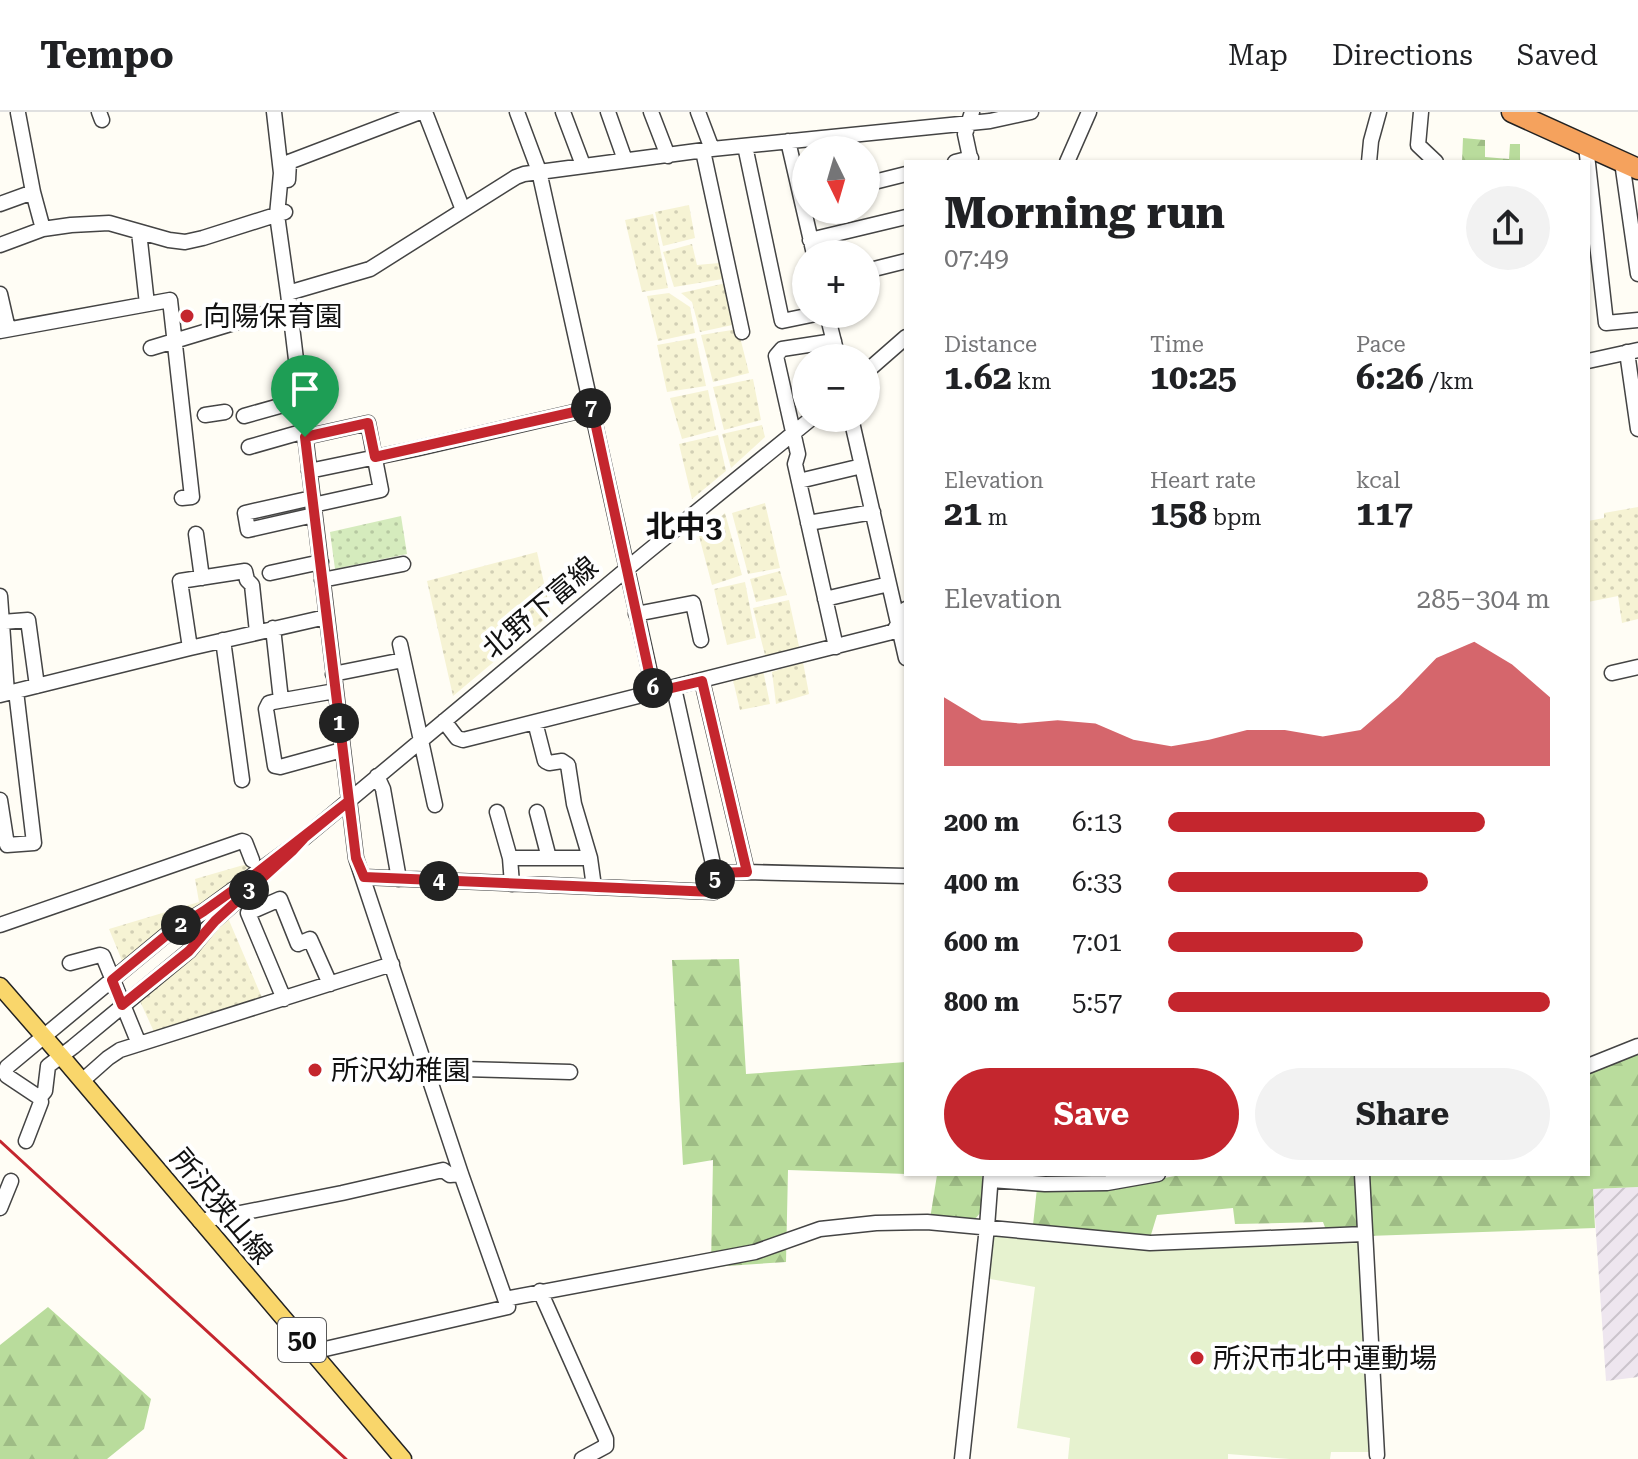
<!DOCTYPE html>
<html lang="en">
<head>
<meta charset="utf-8">
<style>
  body { margin:0; font-family:"Roboto Serif","Noto Sans JP",serif; background:#f2f2f2; color:#202124; height:100vh; display:flex; flex-direction:column; font-size:30px; white-space:nowrap }
  * { box-sizing:border-box; margin:0 }
  p { font-size:26px; color:#757577 }
  .icon { flex:none; width:44px; height:44px; fill:none; stroke:currentColor; stroke-width:2; stroke-linecap:round; stroke-linejoin:round }
  .map { position:relative; flex:1; overflow:hidden }
  .drawer { position:absolute; left:904px; top:48px; width:686px; height:1016px; display:flex; flex-direction:column; background:#fff; border-radius:0px; box-shadow:0 2px 6px #0004 }
  .drawer>* { flex:none }
  .needle { width:52px; rotate:175deg }
  .controls { position:absolute; left:792px; top:24px; display:grid; gap:16px }
  .controls a { display:grid; place-items:center; width:88px; height:88px; border-radius:50%; background:#fff; box-shadow:0 2px 6px #0004; font-size:40px }
  .pin { position:absolute; display:grid; place-items:center; width:68px; height:68px; color:#fff; margin:-82px -34px; border-radius:50% 50% 50% 0; rotate:-45deg; box-shadow:0 0 8px #0007 }
  .pin .icon { rotate:45deg }
  .km { position:absolute; width:40px; height:40px; margin:-20px; border-radius:50%; background:#222; color:#fff; font-size:22px; line-height:40px; text-align:center }
  .round { display:grid; place-items:center; flex:none; width:84px; height:84px; border-radius:42px; background:#f2f2f2 }
  .head { display:flex; align-items:center; justify-content:space-between; height:136px; padding:0 40px }
  h1 { font-size:44px; font-weight:700; line-height:60px }
  .figures { display:grid; grid-template-columns:repeat(3,1fr); gap:12px; height:136px; padding:8px 40px }
  .figures div { display:grid; align-content:center }
  .figures b { font-size:34px; font-weight:700 }
  .figures small { font-size:22px; font-weight:400 }
  .figures p { font-size:22px }
  .chart { height:224px; padding:16px 40px }
  .chart p { display:flex; justify-content:space-between }
  .chart svg { width:100%; height:144px; margin-top:8px; fill:#c4262e; opacity:.7 }
  .button { display:flex; gap:16px; margin-top:auto; padding:16px 40px }
  .button a { flex:1; height:92px; border-radius:48px; background:#c4262e; color:#fff; font-size:32px; font-weight:700; line-height:92px; text-align:center }
  .button a+a { background:#f2f2f2; color:#202124 }
  ul { padding:0 40px; list-style:none; font-size:26px }
  li { display:grid; grid-template-columns:128px 96px 1fr; align-items:center; height:60px }
  li i { height:20px; border-radius:10px; background:#c4262e }
  header { display:flex; align-items:center; gap:48px; box-sizing:border-box; height:112px; padding:0 40px; background:#fff; border-bottom:2px solid #e0e0e0 }
  header strong { font-size:38px }
  nav { display:flex; gap:44px; margin-inline-start:auto; font-size:28px }
  .map>svg:first-child { display:block }
  .industrial { fill:url(#industrial-furrows) }
  .farmland { fill:url(#farmland-dots) }
  .green { fill:url(#green-dots) }
  .forest { fill:url(#forest-firs) }
  .pitch { fill:#e6f2cf }
  .lines { fill:none; stroke-linecap:round; stroke-linejoin:round }
  .minor-casing { stroke:#444; stroke-width:17 }
  .major-casing { stroke:#222; stroke-width:19 }
  .highway-casing { stroke:#222; stroke-width:23 }
  .minor { stroke:#fff; stroke-width:14 }
  .major { stroke:#f9d66b; stroke-width:16 }
  .highway { stroke:#f5a25d; stroke-width:20 }
  .rail { stroke:#c4262e; stroke-width:3 }
  .route-casing { stroke:#fff; stroke-width:16 }
  .route { stroke:#c4262e; stroke-width:10 }
  .poi-dot { fill:#c4262e; stroke:#fff; stroke-width:3 }
  .labels { text-anchor:middle; stroke-width:8; stroke-linejoin:round; paint-order:stroke }
  .shield { fill:#fff; stroke:#585858; stroke-width:2 }
  .shield-label { font-size:26px; font-weight:bold; fill:#111 }
  .poi-label { font-size:28px; fill:#111; stroke:#fff; text-anchor:start }
  .street-label { font-size:28px; fill:#111; stroke:#fff }
  .neighbourhood-label { font-size:30px; font-weight:bold; fill:#111; stroke:#fff }
</style>
</head>
<body>
<header>
<strong>Tempo</strong>
<nav><a>Map</a><a>Directions</a><a>Saved</a></nav>
</header>
<div class="map">
<svg width="1638" height="1347" viewBox="0 0 1638 1347">
  <defs>
    <pattern id="industrial-furrows" width="10" height="10" patternUnits="userSpaceOnUse" patternTransform="scale(2)"><rect width="10" height="10" fill="#eee6ef"/><path d="M-1 1l2-2M0 10L10 0M9 11l2-2" fill="none" stroke="#cbc4cc"/></pattern>
    <pattern id="farmland-dots" width="8" height="8" patternUnits="userSpaceOnUse" patternTransform="scale(2)"><rect width="8" height="8" fill="#f6f3d4"/><path d="M2 2h.1M6 6h.1" fill="none" stroke="#d2cfb5" stroke-width="1.8" stroke-linecap="round"/></pattern>
    <pattern id="green-dots" width="8" height="8" patternUnits="userSpaceOnUse" patternTransform="scale(2)"><rect width="8" height="8" fill="#d5ebbd"/><path d="M2 2h.1M6 6h.1" fill="none" stroke="#b6c8a1" stroke-width="1.8" stroke-linecap="round"/></pattern>
    <pattern id="forest-firs" width="22" height="20" patternUnits="userSpaceOnUse" patternTransform="scale(2)"><rect width="22" height="20" fill="#b9dc9c"/><path d="M5 1l3.5 6h-7zM16 11l3.5 6h-7z" fill="#9ebc85"/></pattern>
  </defs>
  <rect width="100%" height="100%" fill="#fffdf5"/>
  <path class="industrial" d="M1638 1075V1265L1606 1269 1593 1077Z"/>
  <path class="farmland" d="M689 93 695 126 663 134 655 100Z
    M653 102 668 176 642 180 625 108Z
    M692 132 697 153 719 151 723 167 674 175 663 140Z
    M726 171 737 212 700 220 692 190 681 181Z
    M669 181 690 195 695 221 658 229 647 184Z
    M738 217 749 261 713 270 701 223Z
    M696 226 706 274 667 280 657 233Z
    M753 267 761 308 724 318 713 275Z
    M708 278 716 318 682 327 670 286Z
    M762 313 765 325 731 356 722 322Z
    M718 323 726 359 692 387 679 332Z
    M765 391 780 456 748 462 732 401Z
    M1638 395V507L1622 511 1618 484 1588 490V409L1604 406V401Z
    M725 401 742 463 712 473 699 424Z
    M537 440 551 502 453 584 427 469Z
    M780 459 787 483 756 490 750 467Z
    M745 470 756 526 727 533 714 477Z
    M789 488 800 539 766 547 753 496Z
    M803 550 809 582 776 592 772 560Z
    M763 558 770 592 740 598 733 568Z
    M247 752 251 753 200 795 123 851 109 817 199 790 195 767Z
    M228 806 263 888 155 922 139 887Z"/>
  <path class="green" d="M401 404 407 442 335 457 330 420Z"/>
  <path class="forest" d="M1463 26 1485 28V45L1509 47 1510 32H1520V50H1462Z
    M739 847 746 962 906 950V1062H982V1099L975 1107H930L937 1063 788 1058 786 1150 711 1155 713 1048 683 1053 672 848Z
    M1638 938V1075L1593 1077 1595 1116 1368 1124 1326 1118 1323 1110 1235 1112 1233 1096 1157 1103 1150 1126 1033 1113 1037 1076 1108 1077 1185 1062H1588V959Z
    M48 1195 151 1287 144 1317 107 1347H0V1233Z"/>
  <path class="pitch" d="M991 1117 1125 1137H1196L1360 1131 1371 1340H1331L1330 1347H1290L1228 1342V1347H1068L1070 1326 1017 1316 1035 1175 985 1166Z"/>
  <g class="lines">
    <defs>
      <path id="minor" d="M99 0 102 8
        M274 0 281 61 277 103 288 181 356 746 461 1062 508 1195 312 1240
        M425 0 463 98
        M517 0 539 59 654 579
        M563 0 583 53
        M608 0 625 48
        M651 0 668 44
        M698 0 712 37
        M1421 0 1418 33 1436 50
        M18 1 33 80 43 117
        M788 29 814 142
        M745 34 782 209 816 202
        M1586 34 1606 211 1638 208
        M703 39 742 220
        M955 50 971 46
        M971 50 965 22 972 0
        M1067 50 1089 0
        M1369 50 1371 29 1379 0
        M1622 50 1638 162
        M288 68 289 50 420 0
        M866 72 906 62
        M0 92 33 80
        M139 120 147 192
        M810 128 906 105
        M0 133 43 117 71 113 109 111 169 128 185 130 203 126 285 100
        M866 159 906 149
        M288 181 370 157 516 65 524 62 712 37 990 9 1031 0
        M0 182 8 217
        M827 202 838 246
        M0 219 170 188 192 385 182 386
        M834 229 782 237 776 244 798 342 795 352 836 535
        M151 236 290 194
        M1627 240 1638 317
        M1588 249 1638 238
        M866 260 906 225
        M205 303 225 300
        M244 304 301 288
        M851 306 906 546
        M305 325 368 311 381 378 313 393
        M249 335 305 319
        M309 359 415 337 592 296
        M799 369 862 354
        M312 386 245 401 248 418 314 403
        M808 411 873 400
        M196 422 202 466
        M270 461 321 450
        M322 468 403 452
        M0 484 7 581
        M825 487 889 472
        M636 502 693 491 701 528
        M2 510 28 508 37 574
        M273 516 281 588
        M223 528 242 668
        M400 532 435 693
        M190 536 180 469 245 459 247 468 252 473 257 520
        M1612 561 1638 555
        M333 562 403 548
        M702 569 747 760
        M335 579 273 590 269 591 266 597 275 654 280 655 342 638
        M0 583 190 536 326 505
        M444 609 457 626 463 628 888 521 894 519 906 497
        M535 610 545 649 549 651 562 649 568 653 574 692 590 746 594 775
        M377 664 383 677 399 767
        M0 688 7 733 34 731 16 579
        M497 700 510 746 512 772
        M537 700 549 746
        M510 746H590
        M715 761 747 760 906 764
        M364 765 714 780 715 761 674 576
        M0 813 242 729 245 730 252 748
        M70 851 100 843 103 844 137 927
        M284 887 248 801 280 787 298 832 310 827 330 872
        M1588 954 1638 934
        M426 956 570 960
        M82 969 108 946 120 938 392 852
        M40 985 45 979 48 954 73 935 189 839 212 811 257 771
        M26 1029 41 990 40 986 7 964 5 960 7 955 172 818 204 799 304 726 646 441 812 306
        M1362 1062 1377 1343
        M991 1068 1045 1072 1107 1071 1158 1062
        M0 1096 11 1069
        M200 1109 342 1081 443 1058 450 1063 461 1062
        M540 1179 606 1327V1334L582 1347
        M505 1187 755 1140 820 1117 876 1111 927 1110 1150 1131 1364 1122
        M962 1347 987 1115 991 1062"/>
      <path id="major" d="M0 874 67 951 403 1347"/>
      <path id="highway" d="M1512 0 1638 57"/>
    </defs>
    <use href="#minor" class="minor-casing"/>
    <use href="#major" class="major-casing"/>
    <use href="#highway" class="highway-casing"/>
    <use href="#minor" class="minor"/>
    <use href="#major" class="major"/>
    <use href="#highway" class="highway"/>
    <path class="rail" d="M0 1029 346 1347"/>
  </g>
  <g class="lines">
    <defs>
      <path id="route" d="M305 325 349 689 253 764 204 799 169 821 112 868 122 893 189 839 215 809 292 739 304 726 349 689 356 746 364 765 714 780 715 761 747 760 702 569 659 579H654L652 574 592 296 375 345 368 311 305 325"/>
    </defs>
    <use href="#route" class="route-casing"/>
    <use href="#route" class="route"/>
  </g>
  <g class="poi-dot">
    <circle cx="187" cy="204" r="8"/>
    <circle cx="315" cy="958" r="8"/>
    <circle cx="1197" cy="1246" r="8"/>
  </g>
  <g class="labels">
    <rect class="shield" x="278" y="1206" width="48" height="44" rx="6"/>
    <g class="shield-label">
      <text x="302" y="1237">50</text>
    </g>
    <g class="poi-label">
      <text x="203" y="214">向陽保育園</text>
      <text x="331" y="968">所沢幼稚園</text>
      <text x="1213" y="1256">所沢市北中運動場</text>
    </g>
    <g class="street-label">
      <text transform="translate(540 495) rotate(-40)" y="10">北野下富線</text>
      <text transform="translate(222 1094) rotate(50)" y="10">所沢狭山線</text>
    </g>
    <g class="neighbourhood-label">
      <text x="684" y="425">北中3</text>
    </g>
  </g>
</svg>
<div class="controls">
<a><svg class="needle" viewBox="-14 -14 28 28"><path d="M0-13l5 13h-10z" fill="#e53935"/><path d="M0 13l5-13h-10z" fill="#757577"/></svg></a>
<a>+</a>
<a>−</a>
</div>
<div class="pin" style="left:305px;top:325px;background:#1e9e55"><svg class="icon" aria-label="arrive" viewBox="0 0 24 24"><path d="M6 21V4h12l-3 4 3 4H6"/></svg></div>
<b class="km" style="left:339px;top:611px">1</b>
<b class="km" style="left:181px;top:813px">2</b>
<b class="km" style="left:249px;top:778px">3</b>
<b class="km" style="left:439px;top:769px">4</b>
<b class="km" style="left:715px;top:767px">5</b>
<b class="km" style="left:653px;top:576px">6</b>
<b class="km" style="left:591px;top:296px">7</b>
<section class="drawer">
<div class="head"><div><h1>Morning run</h1><p>07:49</p></div><a class="round"><svg class="icon" aria-label="share" viewBox="0 0 24 24"><path d="M12 15V3M7 8l5-5 5 5M5 13v7h14v-7"/></svg></a></div>
<div class="figures">
<div><p>Distance</p><b>1.62<small> km</small></b></div>
<div><p>Time</p><b>10:25</b></div>
<div><p>Pace</p><b>6:26<small> /km</small></b></div>
</div>
<div class="figures">
<div><p>Elevation</p><b>21<small> m</small></b></div>
<div><p>Heart rate</p><b>158<small> bpm</small></b></div>
<div><p>kcal</p><b>117</b></div>
</div>
<div class="chart"><p><span>Elevation</span>285–304 m</p>
<svg viewBox="0 0 160 44" preserveAspectRatio="none"><path d="M0 44V23L10 30L20 31L30 30L40 31L50 36L60 38L70 36L80 33L90 33L100 35L110 33L120 23L130 11L140 6L150 13L160 23V44z"/></svg>
</div>
<ul>
<li><b>200 m</b>6:13<i style="width:83%"></i></li>
<li><b>400 m</b>6:33<i style="width:68%"></i></li>
<li><b>600 m</b>7:01<i style="width:51%"></i></li>
<li><b>800 m</b>5:57<i style="width:100%"></i></li>
</ul>
<div class="button"><a>Save</a><a>Share</a></div>
</section>
</div>
</body>
</html>
